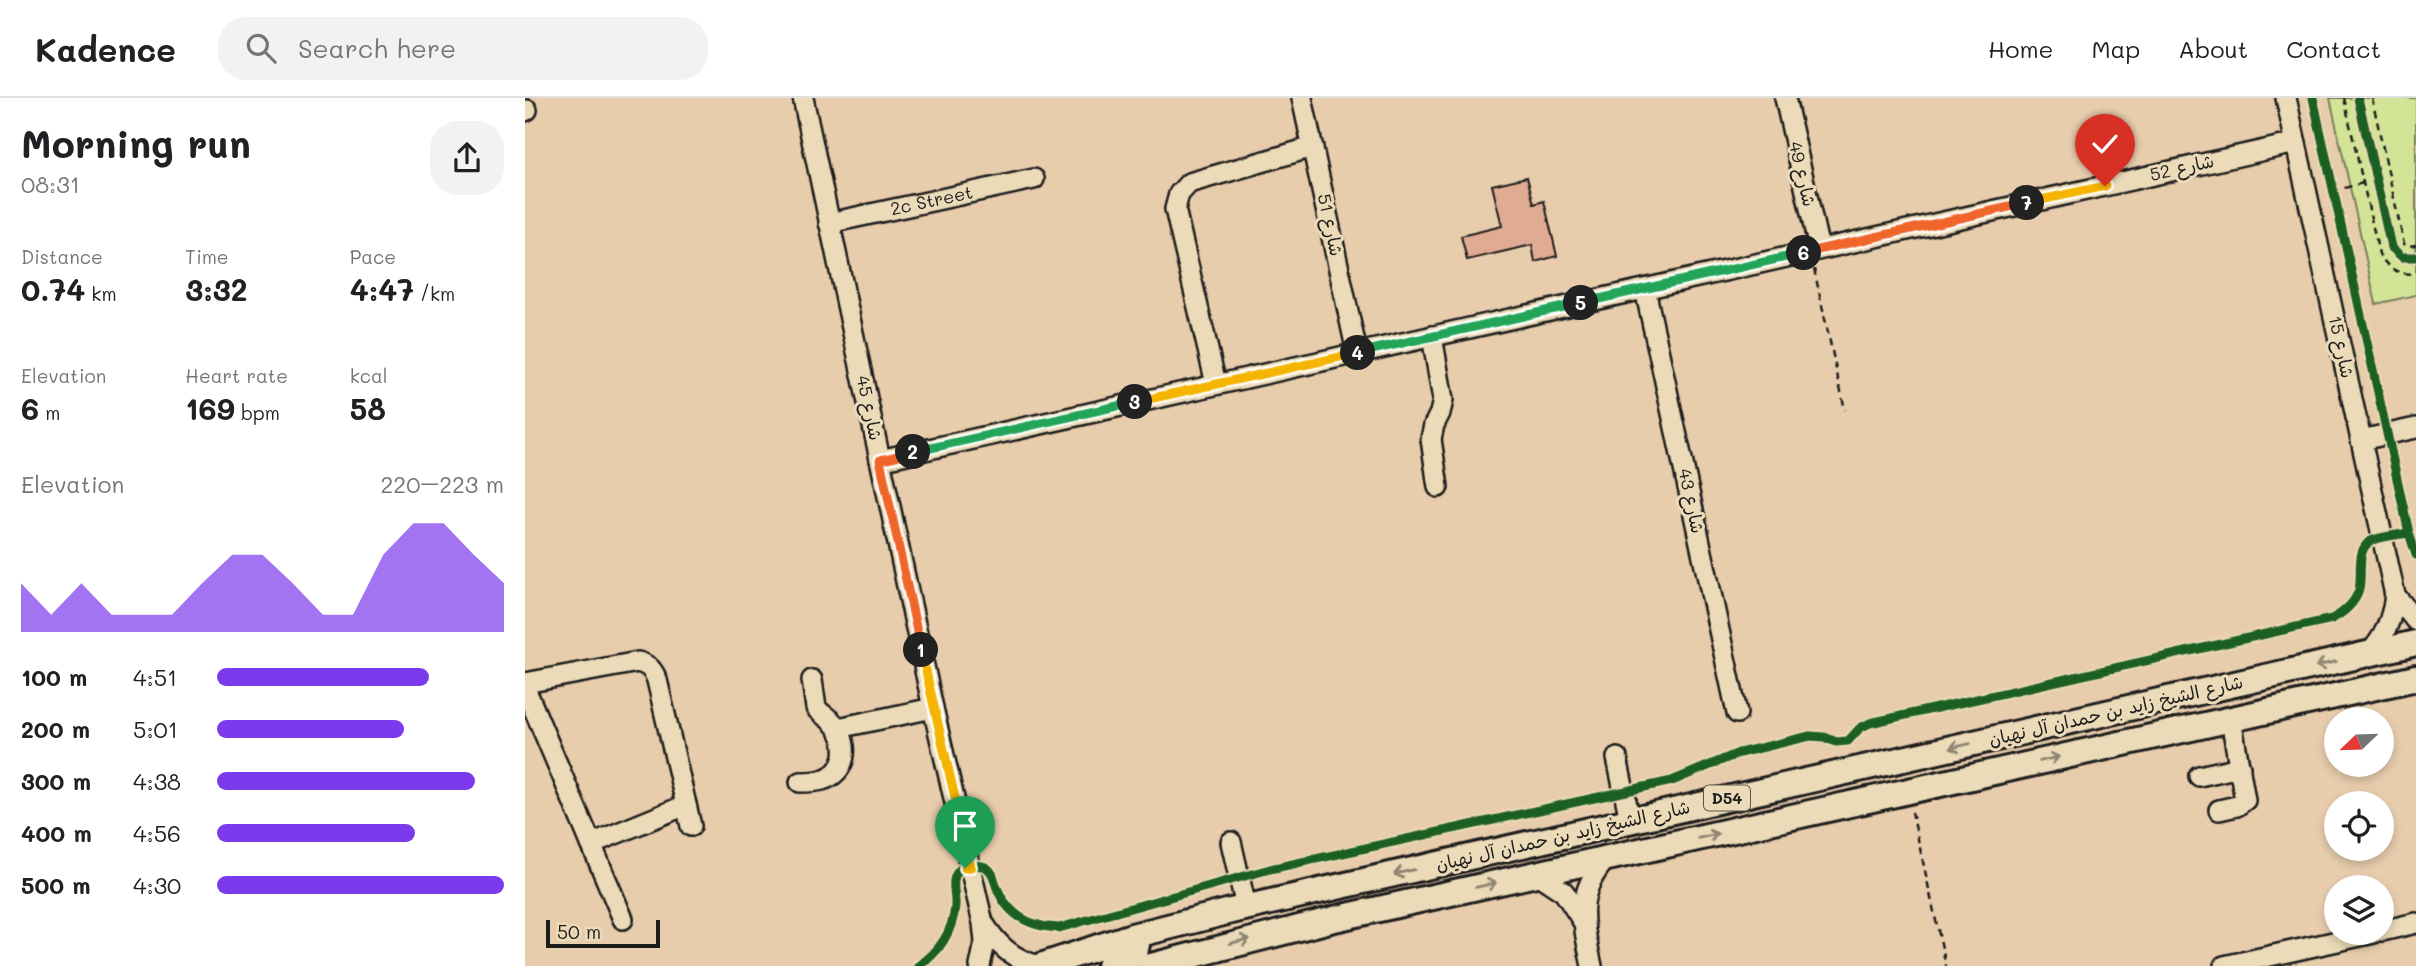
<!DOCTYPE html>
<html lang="en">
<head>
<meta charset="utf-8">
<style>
  body { margin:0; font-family:Mali,"Playpen Sans Arabic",sans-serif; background:#f2f2f2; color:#202124; height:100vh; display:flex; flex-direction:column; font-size:26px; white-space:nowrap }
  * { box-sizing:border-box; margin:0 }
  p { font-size:23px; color:#757577 }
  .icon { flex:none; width:38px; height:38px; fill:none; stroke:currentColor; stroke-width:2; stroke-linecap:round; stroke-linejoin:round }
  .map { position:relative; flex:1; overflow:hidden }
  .sheet { display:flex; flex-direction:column; background:#fff; width:525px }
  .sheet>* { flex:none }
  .needle { width:46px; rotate:247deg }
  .buttons { position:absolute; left:1799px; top:609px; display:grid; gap:14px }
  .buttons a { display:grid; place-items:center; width:70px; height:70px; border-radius:50%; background:#fff; box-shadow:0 4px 10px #0003; font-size:35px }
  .scale { position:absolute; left:21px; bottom:18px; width:114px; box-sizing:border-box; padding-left:7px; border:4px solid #1c1c1c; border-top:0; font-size:19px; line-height:24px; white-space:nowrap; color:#1c1c1c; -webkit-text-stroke:5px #ecdbb8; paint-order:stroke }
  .pin { position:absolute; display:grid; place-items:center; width:60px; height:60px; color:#fff; margin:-72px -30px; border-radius:50% 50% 50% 0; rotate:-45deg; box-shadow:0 0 7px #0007 }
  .pin .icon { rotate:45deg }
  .km { position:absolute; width:35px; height:35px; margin:-18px; border-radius:50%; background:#222; color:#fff; font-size:19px; line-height:35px; text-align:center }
  .round { display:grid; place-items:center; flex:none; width:74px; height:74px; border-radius:28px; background:#f2f2f2 }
  .summary { display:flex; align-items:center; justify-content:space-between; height:119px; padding:0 21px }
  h1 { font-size:38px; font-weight:800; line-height:52px }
  .figures { display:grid; grid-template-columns:repeat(3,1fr); gap:10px; height:119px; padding:7px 21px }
  .figures div { display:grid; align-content:center }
  .figures b { font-size:30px; font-weight:800 }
  .figures small { font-size:19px; font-weight:400 }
  .figures p { font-size:19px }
  .chart { height:196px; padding:14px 21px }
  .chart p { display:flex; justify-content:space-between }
  .chart svg { width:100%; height:126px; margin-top:7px; fill:#7c3aed; opacity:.7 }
  ul { padding:0 21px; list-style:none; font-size:23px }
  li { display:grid; grid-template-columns:112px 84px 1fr; align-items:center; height:52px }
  li i { height:18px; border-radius:9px; background:#7c3aed }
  header { display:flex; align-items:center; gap:42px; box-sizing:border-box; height:98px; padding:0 35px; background:#fff; border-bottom:2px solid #e0e0e0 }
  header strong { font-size:33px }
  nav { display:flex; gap:38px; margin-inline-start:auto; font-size:24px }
  .search { width:490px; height:63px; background:#f2f2f2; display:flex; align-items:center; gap:18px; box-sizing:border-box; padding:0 24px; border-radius:28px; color:#757577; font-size:26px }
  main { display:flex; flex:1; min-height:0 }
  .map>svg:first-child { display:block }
  .green { fill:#d4e497; stroke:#78805a; stroke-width:2 }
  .building { fill:#dfab93; stroke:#1c1c1c; stroke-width:2 }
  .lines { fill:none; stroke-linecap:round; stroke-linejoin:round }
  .minor-casing { stroke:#1c1c1c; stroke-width:24 }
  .major-casing { stroke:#1c1c1c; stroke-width:30 }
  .path { stroke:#1c1c1c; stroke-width:2.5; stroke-dasharray:7 5; stroke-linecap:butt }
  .minor { stroke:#ecdbb8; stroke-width:19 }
  .major { stroke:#ecdbb8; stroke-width:24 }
  .cycleway-casing { stroke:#ecdbb8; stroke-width:13 }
  .cycleway { stroke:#1b5e20; stroke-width:9 }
  .oneway { stroke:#8e8572 }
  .split-1-casing { stroke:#fff; stroke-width:14 }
  .split-2-casing { stroke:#fff; stroke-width:14 }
  .split-3-casing { stroke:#fff; stroke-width:14 }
  .split-4-casing { stroke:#fff; stroke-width:14 }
  .split-5-casing { stroke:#fff; stroke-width:14 }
  .split-6-casing { stroke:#fff; stroke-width:14 }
  .split-7-casing { stroke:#fff; stroke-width:14 }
  .split-8-casing { stroke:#fff; stroke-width:14 }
  .split-1 { stroke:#f5b400; stroke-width:9 }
  .split-2 { stroke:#f0652b; stroke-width:9 }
  .split-3 { stroke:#22a559; stroke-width:9 }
  .split-4 { stroke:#f5b400; stroke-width:9 }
  .split-5 { stroke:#22a559; stroke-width:9 }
  .split-6 { stroke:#22a559; stroke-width:9 }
  .split-7 { stroke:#f0652b; stroke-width:9 }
  .split-8 { stroke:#f5b400; stroke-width:9 }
  .labels { text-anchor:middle; stroke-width:6; stroke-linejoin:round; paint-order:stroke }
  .shield { fill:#ecdbb8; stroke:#5a554b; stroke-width:2 }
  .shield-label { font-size:16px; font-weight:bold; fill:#1c1c1c }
  .street-label { font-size:18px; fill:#1c1c1c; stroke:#ecdbb8 }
</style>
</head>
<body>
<header>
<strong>Kadence</strong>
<div class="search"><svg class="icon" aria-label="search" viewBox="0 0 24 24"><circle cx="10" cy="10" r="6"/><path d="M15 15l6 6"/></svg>Search here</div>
<nav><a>Home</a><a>Map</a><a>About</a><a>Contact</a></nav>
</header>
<main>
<section class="sheet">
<div class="summary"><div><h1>Morning run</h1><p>08:31</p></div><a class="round"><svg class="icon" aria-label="share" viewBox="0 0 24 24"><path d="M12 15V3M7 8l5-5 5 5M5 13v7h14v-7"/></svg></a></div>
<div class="figures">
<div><p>Distance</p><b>0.74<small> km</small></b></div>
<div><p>Time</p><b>3:32</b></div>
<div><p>Pace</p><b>4:47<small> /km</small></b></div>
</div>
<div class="figures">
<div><p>Elevation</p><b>6<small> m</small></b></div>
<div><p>Heart rate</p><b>169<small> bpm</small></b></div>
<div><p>kcal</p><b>58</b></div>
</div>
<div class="chart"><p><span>Elevation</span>220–223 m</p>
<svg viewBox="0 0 160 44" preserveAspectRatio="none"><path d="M0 44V27L10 38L20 27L30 38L40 38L50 38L60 27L70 17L80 17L90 27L100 38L110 38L120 17L130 6L140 6L150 17L160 27V44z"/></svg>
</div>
<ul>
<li><b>100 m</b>4:51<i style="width:74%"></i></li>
<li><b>200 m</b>5:01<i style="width:65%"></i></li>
<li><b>300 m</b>4:38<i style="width:90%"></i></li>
<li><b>400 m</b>4:56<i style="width:69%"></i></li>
<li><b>500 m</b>4:30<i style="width:100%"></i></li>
</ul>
</section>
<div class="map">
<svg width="1891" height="868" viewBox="0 0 1891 868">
  <rect width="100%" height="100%" fill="#e8cdad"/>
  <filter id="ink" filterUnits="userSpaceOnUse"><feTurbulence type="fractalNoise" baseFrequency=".0143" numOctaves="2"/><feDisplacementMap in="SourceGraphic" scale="14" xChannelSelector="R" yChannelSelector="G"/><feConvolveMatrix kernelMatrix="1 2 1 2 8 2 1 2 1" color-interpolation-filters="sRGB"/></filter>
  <g filter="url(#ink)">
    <path class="green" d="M1805 0H1891V197L1851 206Z"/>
    <path class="building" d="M1002 79 1009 106 1019 103 1032 158 1010 164 1007 147 942 162 936 138 977 128 967 87Z"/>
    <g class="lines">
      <defs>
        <g id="minor">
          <path d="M278 0 408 610 458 825 460 844 455 868"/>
          <path d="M777 0 832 255"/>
          <path d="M1260 0 1294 151"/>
          <path d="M1761 0 1870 497C1867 521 1860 539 1843 557"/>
          <path d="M0 13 2 12"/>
          <path id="s1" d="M304 125 509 81"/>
          <path d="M1120 191 1212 615"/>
          <path d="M907 238 918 302 915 315 909 327 906 341 913 389"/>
          <path d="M691 286 650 111 654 96 664 85 788 49"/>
          <path d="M1836 342 1891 330"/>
          <path d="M355 362 1771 45"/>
          <path d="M1870 497 1891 523"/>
          <path d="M0 585 113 564C124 567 128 572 132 582L166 728"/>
          <path d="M0 590 98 821"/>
          <path d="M313 630 408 610"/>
          <path d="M1092 660 1105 722"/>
          <path d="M1674 678 1715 669"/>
          <path d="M275 684C282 684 290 684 297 682 322 675 325 647 311 628 306 621 297 617 291 610L287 582"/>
          <path d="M1694 712 1712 708 1720 702 1706 621"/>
          <path d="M706 744 721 809"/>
          <path d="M66 746 161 707"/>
          <path d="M1012 776 1039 794 1057 822"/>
          <path d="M459 826C473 848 488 861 514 868"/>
          <path d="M1857 833 1891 825"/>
          <path d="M1067 868C1058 825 1049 797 1081 761"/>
          <path d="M1699 868 1849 835"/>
        </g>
        <path id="major" d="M516 868 607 838 706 813 1891 545
          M584 868 602 862 610 856 612 846 607 838
          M626 868 809 821 1891 580"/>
      </defs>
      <use href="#minor" class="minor-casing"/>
      <use href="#major" class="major-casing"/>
      <path class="path" d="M1819 0 1854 156C1862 170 1874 178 1891 175
        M1847 0 1879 146 1884 148 1891 147
        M1808 93 1838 85
        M1289 171 1320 312
        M1387 714 1421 868"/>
      <use href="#minor" class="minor"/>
      <use href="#major" class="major"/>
      <defs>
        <path id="cycleway" d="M1788 0 1884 435 1891 457
          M1833 0 1866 149 1877 159H1891
          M393 868C414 855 428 833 430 808 431 795 424 781 435 771 443 769 454 765 462 770 469 774 469 783 472 790 483 818 506 829 534 830L745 771 1147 683 1214 655 1285 638 1299 639 1311 644 1323 643 1335 630 1345 625 1807 521C1818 515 1828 507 1833 495 1839 479 1829 452 1846 443 1856 438 1872 437 1884 435"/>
      </defs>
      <use href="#cycleway" class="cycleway-casing"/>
      <use href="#cycleway" class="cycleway"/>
    </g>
    <defs><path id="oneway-shaft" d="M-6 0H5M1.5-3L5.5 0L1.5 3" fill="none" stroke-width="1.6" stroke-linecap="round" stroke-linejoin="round" transform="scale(1.75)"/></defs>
    <g class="oneway">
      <use href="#oneway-shaft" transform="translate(1801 566) rotate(167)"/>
      <use href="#oneway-shaft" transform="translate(1435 648) rotate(167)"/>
      <use href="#oneway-shaft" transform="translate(1524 661) rotate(-13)"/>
      <use href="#oneway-shaft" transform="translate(1183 738) rotate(-13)"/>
      <use href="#oneway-shaft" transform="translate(879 774) rotate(167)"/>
      <use href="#oneway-shaft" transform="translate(961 787) rotate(-13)"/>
      <use href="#oneway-shaft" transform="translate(715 843) rotate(-14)"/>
    </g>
  </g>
  <g class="lines" filter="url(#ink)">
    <defs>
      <path id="split-1" d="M396 552 446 769 440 770"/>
      <path id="split-2" d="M388 354 355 362 396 552"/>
      <path id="split-3" d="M388 354 610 304"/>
      <path id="split-4" d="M610 304 833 255"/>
      <path id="split-5" d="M833 255 1056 205"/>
      <path id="split-6" d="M1056 205 1279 155"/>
      <path id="split-7" d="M1279 155 1502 105"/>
      <path id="split-8" d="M1502 105 1580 88"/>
    </defs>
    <use href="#split-1" class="split-1-casing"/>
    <use href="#split-2" class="split-2-casing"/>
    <use href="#split-3" class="split-3-casing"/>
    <use href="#split-4" class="split-4-casing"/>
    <use href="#split-5" class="split-5-casing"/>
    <use href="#split-6" class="split-6-casing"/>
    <use href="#split-7" class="split-7-casing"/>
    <use href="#split-8" class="split-8-casing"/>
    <use href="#split-1" class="split-1"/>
    <use href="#split-2" class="split-2"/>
    <use href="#split-3" class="split-3"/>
    <use href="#split-4" class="split-4"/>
    <use href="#split-5" class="split-5"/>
    <use href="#split-6" class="split-6"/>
    <use href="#split-7" class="split-7"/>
    <use href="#split-8" class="split-8"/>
  </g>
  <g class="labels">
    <rect class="shield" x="1179" y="687.5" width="46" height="25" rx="5"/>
    <g class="shield-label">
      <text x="1202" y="706">D54</text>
    </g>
    <g class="street-label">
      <text transform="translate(1657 70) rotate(-13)" y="6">شارع 52</text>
      <text transform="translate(1277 76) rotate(77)" y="6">شارع 49</text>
      <text dy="6" stroke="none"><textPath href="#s1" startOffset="105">2c Street</textPath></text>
      <text transform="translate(805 127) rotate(78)" y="6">شارع 51</text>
      <text transform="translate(1816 249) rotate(78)" y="6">شارع 15</text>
      <text transform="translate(344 310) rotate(78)" y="6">شارع 45</text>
      <text transform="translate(1166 403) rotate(78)" y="6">شارع 43</text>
      <text transform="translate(1591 613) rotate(-13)" y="6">شارع الشيخ زايد بن حمدان آل نهيان</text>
      <text transform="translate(1038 738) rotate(-13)" y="6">شارع الشيخ زايد بن حمدان آل نهيان</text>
    </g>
  </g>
</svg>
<div class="buttons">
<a><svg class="needle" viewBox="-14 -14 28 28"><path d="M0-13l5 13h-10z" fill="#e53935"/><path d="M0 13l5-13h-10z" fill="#757577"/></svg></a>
<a><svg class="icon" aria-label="locate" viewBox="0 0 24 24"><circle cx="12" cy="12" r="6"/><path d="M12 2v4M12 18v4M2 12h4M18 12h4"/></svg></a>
<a><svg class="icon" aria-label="layers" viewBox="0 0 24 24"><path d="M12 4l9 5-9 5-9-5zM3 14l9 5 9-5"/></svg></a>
</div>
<div class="scale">50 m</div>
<div class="pin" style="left:440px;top:770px;background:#1e9e55"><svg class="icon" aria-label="arrive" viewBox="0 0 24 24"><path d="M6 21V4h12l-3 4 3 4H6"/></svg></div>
<div class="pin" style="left:1580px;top:88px;background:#d93025"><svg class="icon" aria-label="check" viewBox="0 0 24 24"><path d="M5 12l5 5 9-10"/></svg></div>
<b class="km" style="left:396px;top:552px">1</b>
<b class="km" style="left:388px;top:354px">2</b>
<b class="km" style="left:610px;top:304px">3</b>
<b class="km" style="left:833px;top:255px">4</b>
<b class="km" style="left:1056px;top:205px">5</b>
<b class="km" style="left:1279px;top:155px">6</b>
<b class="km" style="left:1502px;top:105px">7</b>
</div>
</main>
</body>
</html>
